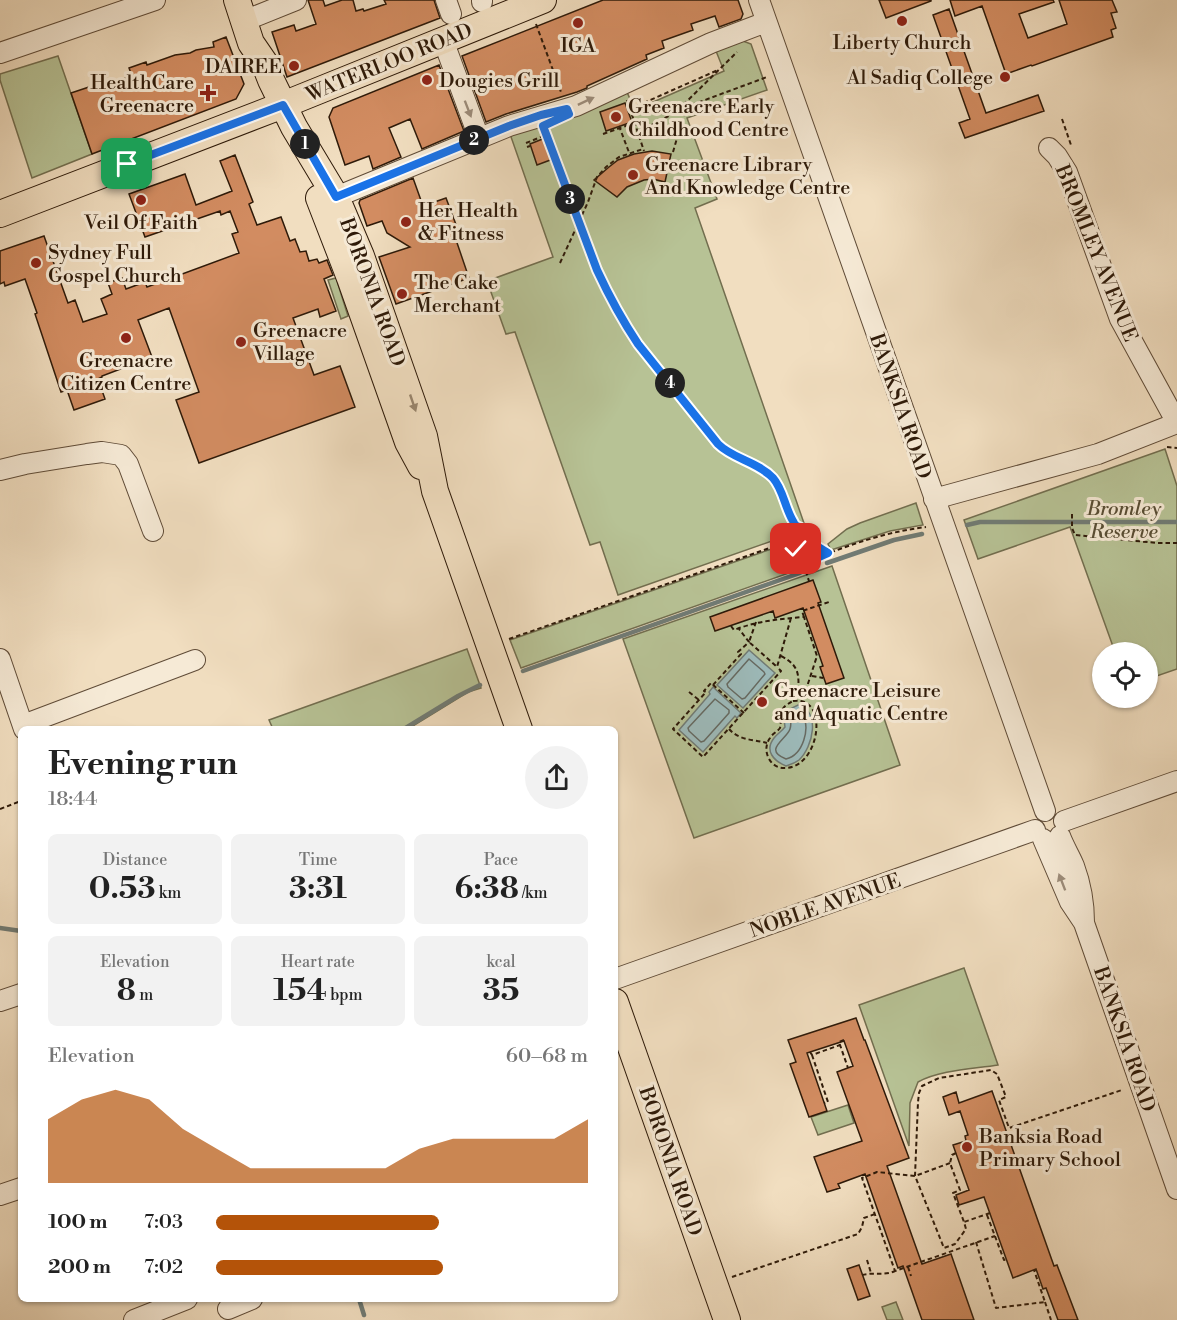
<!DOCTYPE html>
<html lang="en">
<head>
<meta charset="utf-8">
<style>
  body { margin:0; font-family:"Libre Bodoni",serif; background:#f2f2f2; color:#222; height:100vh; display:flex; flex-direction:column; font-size:22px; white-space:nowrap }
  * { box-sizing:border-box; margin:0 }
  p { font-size:20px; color:#767676 }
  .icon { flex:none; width:33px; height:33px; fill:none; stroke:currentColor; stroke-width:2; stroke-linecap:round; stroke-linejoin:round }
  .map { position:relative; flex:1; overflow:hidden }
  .panel { position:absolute; left:18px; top:726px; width:600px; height:576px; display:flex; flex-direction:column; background:#fff; border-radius:9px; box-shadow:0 2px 4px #0004 }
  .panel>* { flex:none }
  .tools { position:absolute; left:1092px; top:642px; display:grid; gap:12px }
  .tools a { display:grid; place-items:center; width:66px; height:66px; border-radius:50%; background:#fff; box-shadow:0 2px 4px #0004; font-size:30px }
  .pin { position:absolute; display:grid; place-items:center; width:51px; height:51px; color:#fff; margin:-26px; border-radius:12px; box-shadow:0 3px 9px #0006 }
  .km { position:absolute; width:30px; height:30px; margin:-15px; border-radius:50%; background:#222; color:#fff; font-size:16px; line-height:30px; text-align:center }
  .round { display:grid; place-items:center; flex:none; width:63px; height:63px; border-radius:32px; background:#f2f2f2 }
  .summary { display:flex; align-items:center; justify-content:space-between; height:102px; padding:0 30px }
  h1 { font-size:33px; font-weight:800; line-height:45px }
  .metrics { display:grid; grid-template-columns:repeat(3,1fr); gap:9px; height:102px; padding:6px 30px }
  .metrics div { display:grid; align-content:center; border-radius:9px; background:#f2f2f2; text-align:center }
  .metrics b { font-size:30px; font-weight:800 }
  .metrics small { font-size:16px; font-weight:400 }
  .metrics p { font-size:16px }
  .chart { height:168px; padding:12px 30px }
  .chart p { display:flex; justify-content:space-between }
  .chart svg { width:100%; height:108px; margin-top:6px; fill:#b45309; opacity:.7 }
  ul { padding:0 30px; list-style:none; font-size:20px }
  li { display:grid; grid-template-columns:96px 72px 1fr; align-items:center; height:45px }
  li i { height:15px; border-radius:8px; background:#b45309 }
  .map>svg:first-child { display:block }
  .green { fill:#b7c295; stroke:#726e4f; stroke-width:1.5 }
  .water { fill:#9dbbbb; stroke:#717b74; stroke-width:1.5 }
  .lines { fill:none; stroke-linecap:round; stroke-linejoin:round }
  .shore { stroke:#666a62; stroke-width:1.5 }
  .stream { stroke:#717b74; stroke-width:4.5 }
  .building { fill:#d28c61; stroke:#2e1a09; stroke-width:1.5 }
  .minor-casing { stroke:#5f4b37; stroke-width:22 }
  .major-casing { stroke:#2e1a09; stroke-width:28 }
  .path { stroke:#2e1a09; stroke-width:2; stroke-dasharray:4.5 3; stroke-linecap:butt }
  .minor { stroke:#f6ead6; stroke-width:20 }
  .major { stroke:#f1dec0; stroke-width:26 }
  .oneway { fill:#9c8c7a }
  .oneway2 { fill:#99866e }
  .route-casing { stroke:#fff; stroke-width:12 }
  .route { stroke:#1a73e8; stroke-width:8 }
  .poi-dot { fill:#8f2418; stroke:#f6ead6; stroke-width:2 }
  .labels { text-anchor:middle; stroke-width:6; stroke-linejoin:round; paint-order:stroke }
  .poi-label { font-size:20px; fill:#2e1a09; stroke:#f6ead6; text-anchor:start }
  .street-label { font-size:20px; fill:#2e1a09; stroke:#f6ead6 }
  .park-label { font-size:20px; font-style:italic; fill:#574c33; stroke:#f6ead6 }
</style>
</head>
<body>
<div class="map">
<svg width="1177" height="1320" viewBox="0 0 1177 1320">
  <rect width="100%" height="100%" fill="#f1dec0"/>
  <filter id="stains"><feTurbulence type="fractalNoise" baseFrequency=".00333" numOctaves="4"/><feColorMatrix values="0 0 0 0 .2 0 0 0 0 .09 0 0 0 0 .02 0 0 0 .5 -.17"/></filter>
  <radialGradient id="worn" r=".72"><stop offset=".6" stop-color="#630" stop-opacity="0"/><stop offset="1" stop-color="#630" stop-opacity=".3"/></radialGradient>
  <path class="green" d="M743 41 751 44 767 90 687 118 717 199 695 208 806 529 618 595 600 542 590 545 515 332 506 334 487 281 553 257 510 134 626 90 635 110 724 71 716 51Z
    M58 56 92 154 32 178 0 80V74Z
    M336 278 348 316 341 319 328 280Z
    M1165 449 1177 486V669L1148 679V652H1115L1070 527 978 559 964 520Z
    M916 503 923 525 890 531 831 550 828 544 847 529 860 523Z
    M783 545C796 546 796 559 800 569L521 668 510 640Z
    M832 566 900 765 694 838 623 639Z
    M467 649 481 688 468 692 408 729H273L269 720Z
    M964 968 998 1065C973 1069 940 1070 918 1082L910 1103 909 1146 859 1005Z
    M848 1105 854 1123 818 1135 811 1117Z
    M896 1302 903 1320H887L882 1307Z"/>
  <path class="water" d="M749 650 775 673 743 708 717 685Z
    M713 687 741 713 737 718 735 716 703 752 679 730 710 694 709 692Z
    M798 705C821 711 813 747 799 760 795 763 791 764 786 766 774 761 764 751 774 738 777 734 781 732 785 727L784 719 788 710Z"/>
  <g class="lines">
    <path class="shore" d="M749 659 764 672 765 674 745 698 742 699 728 687 727 684Z
      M715 699 729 710V713L704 741 701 742 689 731 688 728Z
      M797 712 802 714C811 728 803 755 786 759 762 750 787 739 790 729 793 720 786 718 797 712Z"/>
    <path class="stream" d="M967 525 980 522H1177
      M827 563 894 540 922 534
      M523 671 800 573
      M404 729 458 696 480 685
      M0 928 21 931
      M359 1299 364 1315"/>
  </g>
  <path class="building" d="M308 0H323L325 6 342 0H353L356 11 363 9 364 11 386 4 384 0H434L440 18 287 77 272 32 294 25 296 31 316 24Z
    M603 0H738L743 14 741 19 719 27 715 16 691 24 693 30 662 41 664 48 646 55 647 59 587 86V88L577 92 506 114 486 122 462 56Z
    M879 0H931V1L886 18Z
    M950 0H1053L1054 2 1019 14 1028 38 1067 24 1059 0H1112L1117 12 1111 13 1116 28 1111 30 1113 37 1032 66 1031 65 1006 74 982 6 955 16Z
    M949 9 986 113 1038 95 1044 111 965 138 959 123 970 119 933 15Z
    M226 37 244 84 236 99 92 154 71 93 101 83 102 86 132 76 129 68 146 62 147 65 175 55 190 53 196 50 214 47 213 42Z
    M439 65 464 131 422 149 410 119 389 128 401 157 373 169 369 156 345 165 329 117 333 108Z
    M625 103 632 122 606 131 600 112Z
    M545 138 553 159 537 165 530 144Z
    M652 151 671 154 665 182 653 179 644 180 627 187 617 197 594 180 609 167 618 160 634 154Z
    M235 155 253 202 249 204 257 225 281 217 290 241 295 239 300 252 306 251 309 261 317 259 319 263 327 260 333 275 324 279 336 311 320 317 318 309 293 318 314 375 340 366 355 407 199 463 176 400 199 392 169 308 138 320 152 357 102 376V377L98 379 105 399 74 410 67 390 61 392 35 314 37 313 25 279 5 286 4 282 0 284V251L44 236 68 303 75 300 83 322 107 314 101 299 112 294 108 283 122 278 126 289 145 282 147 287 239 253 232 234 238 232 230 211 221 215 220 211 145 237 129 194 185 174 196 205 232 191 220 161Z
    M413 178 423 206 446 198 458 230 453 231 469 278 396 304 379 257 410 247 387 233 382 221 367 226 359 203 360 200Z
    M813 580 821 602 818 603 844 678 826 684 820 667 823 666 803 608 775 618 773 611 715 631 710 617Z
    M856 1018 864 1040H865L909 1158 887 1166 922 1264 951 1254 974 1320H922L903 1266 898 1268 865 1174 838 1184 840 1188 827 1192 814 1157 862 1141 837 1072 853 1066 844 1041 807 1053 827 1111 809 1117 790 1064 796 1062 788 1040Z
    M992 1091 1054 1266 1057 1265 1078 1320H1058L1046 1288 1043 1289 1036 1269 1013 1278 984 1197 959 1205 956 1195 969 1190 953 1145 966 1141 965 1136 968 1135 960 1111 949 1115 943 1097 956 1092 959 1103Z
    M859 1265 870 1296 858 1300 847 1269Z"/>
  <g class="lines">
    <defs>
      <path id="minor" d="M446 0 451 14
        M482 0V2
        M759 0 1045 811
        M244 21 296 0
        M443 40 479 138
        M0 53 155 0
        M1049 148 1057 156 1067 172 1120 319 1177 423
        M336 197 509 126 576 106 711 43 766 22
        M0 470 25 464 87 454 102 452 121 455 128 464 153 531
        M934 499 1098 454 1177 423
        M0 659 24 729
        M23 725 195 660
        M1064 821 1177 781
        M1060 836C1064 847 1070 856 1074 866 1081 885 1084 902 1084 922
        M1043 839 1070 902 1084 923 1177 1189
        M615 979 1035 830
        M0 1001 21 994
        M0 1195 21 1188
        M228 1309 252 1299
        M134 1320 187 1299"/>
      <path id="major" d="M237 0 251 43 264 62 271 80 294 127 336 197 361 256 424 436 435 491 519 729
        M319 198 350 278 408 442 421 466
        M0 214 283 105 543 0
        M615 1002 727 1320"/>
    </defs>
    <use href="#minor" class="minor-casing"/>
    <use href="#major" class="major-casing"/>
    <path class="path" d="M536 24 561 92
      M627 100 644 151
      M630 109 718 70
      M678 110 737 52
      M1062 119 1071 145
      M619 126 630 155
      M546 132C555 158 565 184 575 210 592 257 610 302 638 344L718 444 731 455 755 465 771 476 777 484 793 521 803 529 810 542 828 553
      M638 132 686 107
      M603 134 634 123
      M526 143 546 135
      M527 147 530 146
      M673 152 686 107 767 77
      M560 263 588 202 597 177 606 167 619 157 643 149
      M1167 447 1177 448
      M1072 514V528L1075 535 1157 543H1177
      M803 564C842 547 884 532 926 527
      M804 617 802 611 829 602
      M756 622 749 642 777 667 791 618
      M731 626 734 630C757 621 779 619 804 617L817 656 802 702
      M509 639 787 542C802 549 804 567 809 581
      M781 656C803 667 798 679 798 701
      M812 676 823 678
      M713 685 741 654 738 652 749 642 739 629
      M689 692 699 700
      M793 701C830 695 820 768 785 768 770 769 761 750 770 738 772 734 777 732 780 728 783 714 776 710 793 701Z
      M744 713 711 683 704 691 706 692 673 729 703 757 781 671 777 667
      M729 729C740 741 753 739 767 743
      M0 809 21 801
      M844 1040 839 1042 848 1068
      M810 1052 812 1055 840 1045
      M812 1055 828 1102 824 1103
      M956 1153 952 1155 950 1163 960 1190 953 1193 964 1222
      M950 1163 915 1176 877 1172 862 1178 895 1271 995 1236
      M990 1213 964 1222 966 1229 955 1244 944 1248 915 1176 918 1102 919 1093 922 1086 939 1078 991 1070 997 1074 1006 1097 999 1100 1009 1128 1122 1090
      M987 1215 1004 1260 1006 1259
      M976 1242 996 1308 1045 1302 1034 1270
      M867 1260 871 1273
      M908 1267 911 1276
      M862 1275C873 1272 885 1276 895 1271
      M732 1277 858 1234 862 1227 864 1218 875 1214
      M1045 1302 1051 1320"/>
    <use href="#minor" class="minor"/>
    <use href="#major" class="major"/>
  </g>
  <defs><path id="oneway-solid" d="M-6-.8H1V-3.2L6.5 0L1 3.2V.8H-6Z" transform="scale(1.5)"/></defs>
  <g class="oneway">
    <use href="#oneway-solid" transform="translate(586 101) rotate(-25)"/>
    <use href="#oneway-solid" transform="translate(468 109) rotate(69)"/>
    <use href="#oneway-solid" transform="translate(1062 882) rotate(-111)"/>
  </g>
  <use class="oneway2" href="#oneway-solid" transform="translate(413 403) rotate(71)"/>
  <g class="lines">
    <defs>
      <path id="route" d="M127 164 283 105 336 197 509 126 541 115 567 109 569 114 543 126 597 270C609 296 622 320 638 344L718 444C733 459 758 462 773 478 783 489 785 508 793 521L795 525 803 529 810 542 828 553 803 564 796 549"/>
    </defs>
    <use href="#route" class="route-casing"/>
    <use href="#route" class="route"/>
  </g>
  <g class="poi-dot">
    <circle cx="902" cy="21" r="6"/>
    <circle cx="578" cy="23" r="6"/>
    <circle cx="294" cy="66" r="6"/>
    <circle cx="1005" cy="77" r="6"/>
    <circle cx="427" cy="80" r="6"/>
    <path d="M205 84h6v6h6v6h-6v6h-6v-6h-6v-6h6z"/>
    <circle cx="616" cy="117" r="6"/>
    <circle cx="633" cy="175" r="6"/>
    <circle cx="141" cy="200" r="6"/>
    <circle cx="406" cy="222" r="6"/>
    <circle cx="36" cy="263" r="6"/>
    <circle cx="402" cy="294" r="6"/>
    <circle cx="126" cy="338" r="6"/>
    <circle cx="241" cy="342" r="6"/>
    <circle cx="762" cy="702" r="6"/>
    <circle cx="967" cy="1147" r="6"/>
  </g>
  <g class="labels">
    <g class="poi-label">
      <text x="902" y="49" text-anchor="middle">Liberty Church</text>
      <text x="578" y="52" text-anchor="middle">IGA</text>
      <text x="282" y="73" text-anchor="end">DAIREE</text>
      <text x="993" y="84" text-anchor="end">Al Sadiq College</text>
      <text x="439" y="87">Dougies Grill</text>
      <text x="194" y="89" text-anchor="end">HealthCare<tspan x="194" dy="23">Greenacre</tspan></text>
      <text x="628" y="113">Greenacre Early<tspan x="628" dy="23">Childhood Centre</tspan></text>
      <text x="645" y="171">Greenacre Library<tspan x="645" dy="23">And Knowledge Centre</tspan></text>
      <text x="418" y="217">Her Health<tspan x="418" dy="23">&amp; Fitness</tspan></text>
      <text x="141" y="229" text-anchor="middle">Veil Of Faith</text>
      <text x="48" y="259">Sydney Full<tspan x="48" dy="23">Gospel Church</tspan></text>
      <text x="414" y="289">The Cake<tspan x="414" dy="23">Merchant</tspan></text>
      <text x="253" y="337">Greenacre<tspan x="253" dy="23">Village</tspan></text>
      <text x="126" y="367" text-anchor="middle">Greenacre<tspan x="126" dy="23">Citizen Centre</tspan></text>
      <text x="774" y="697">Greenacre Leisure<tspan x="774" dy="23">and Aquatic Centre</tspan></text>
      <text x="979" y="1143">Banksia Road<tspan x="979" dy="23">Primary School</tspan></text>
    </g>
    <g class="street-label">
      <text transform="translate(389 62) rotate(-22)" y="7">WATERLOO ROAD</text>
      <text transform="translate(1097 253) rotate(68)" y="7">BROMLEY AVENUE</text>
      <text transform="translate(373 292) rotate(70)" y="7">BORONIA ROAD</text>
      <text transform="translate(901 406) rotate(71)" y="7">BANKSIA ROAD</text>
      <text transform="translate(825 905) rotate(-19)" y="7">NOBLE AVENUE</text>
      <text transform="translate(1125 1039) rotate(71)" y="7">BANKSIA ROAD</text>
      <text transform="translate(671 1161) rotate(71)" y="7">BORONIA ROAD</text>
    </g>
    <g class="park-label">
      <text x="1124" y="515">Bromley<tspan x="1124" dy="23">Reserve</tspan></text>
    </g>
  </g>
  <rect width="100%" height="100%" filter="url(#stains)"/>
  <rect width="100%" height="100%" fill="url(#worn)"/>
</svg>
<div class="tools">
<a><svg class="icon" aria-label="locate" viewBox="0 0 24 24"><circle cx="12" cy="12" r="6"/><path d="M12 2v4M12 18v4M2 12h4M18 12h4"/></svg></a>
</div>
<div class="pin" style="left:127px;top:164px;background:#1e9e55"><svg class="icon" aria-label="arrive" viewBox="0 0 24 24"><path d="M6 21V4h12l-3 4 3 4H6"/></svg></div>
<div class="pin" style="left:796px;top:549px;background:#d93025"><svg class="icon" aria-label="check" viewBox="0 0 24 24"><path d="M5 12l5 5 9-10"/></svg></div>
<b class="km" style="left:305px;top:144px">1</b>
<b class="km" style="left:474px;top:140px">2</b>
<b class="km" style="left:570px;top:199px">3</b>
<b class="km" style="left:670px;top:383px">4</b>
<section class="panel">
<div class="summary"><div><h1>Evening run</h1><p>18:44</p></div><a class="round"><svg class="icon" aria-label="share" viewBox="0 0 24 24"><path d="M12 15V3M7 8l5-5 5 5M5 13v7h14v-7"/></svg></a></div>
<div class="metrics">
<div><p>Distance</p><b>0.53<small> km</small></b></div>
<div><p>Time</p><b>3:31</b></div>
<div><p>Pace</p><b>6:38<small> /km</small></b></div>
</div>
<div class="metrics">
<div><p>Elevation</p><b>8<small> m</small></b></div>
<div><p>Heart rate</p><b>154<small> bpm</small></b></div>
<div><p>kcal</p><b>35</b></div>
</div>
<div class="chart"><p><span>Elevation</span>60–68 m</p>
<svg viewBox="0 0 160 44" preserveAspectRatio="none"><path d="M0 44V18L10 10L20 6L30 10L40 22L50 30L60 38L70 38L80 38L90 38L100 38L110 30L120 26L130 26L140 26L150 26L160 18V44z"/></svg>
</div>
<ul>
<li><b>100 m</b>7:03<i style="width:60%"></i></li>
<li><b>200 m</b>7:02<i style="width:61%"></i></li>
</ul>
</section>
</div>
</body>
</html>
